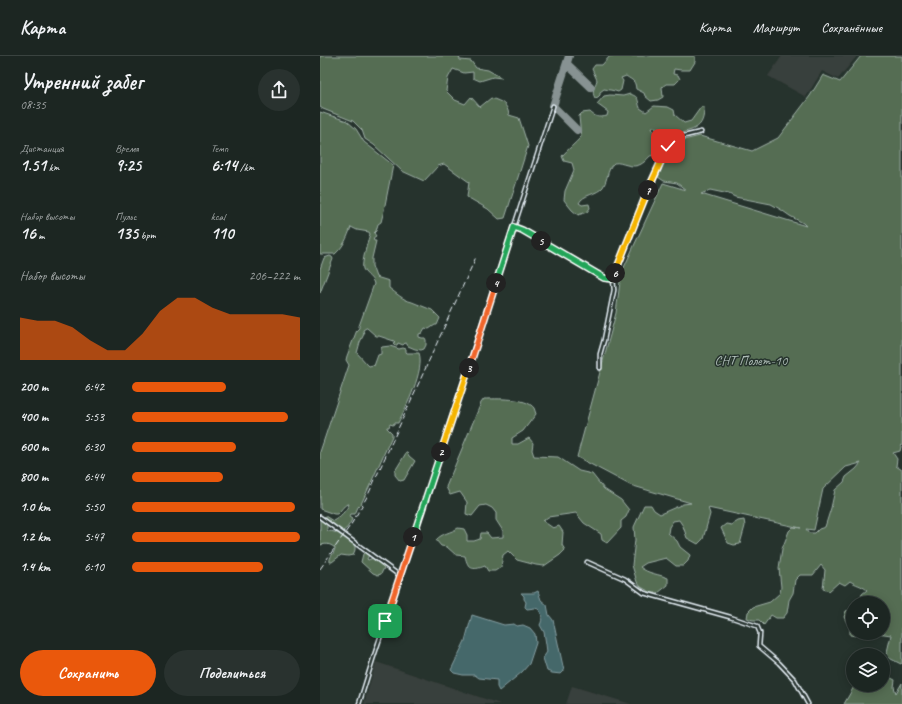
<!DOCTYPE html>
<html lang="ru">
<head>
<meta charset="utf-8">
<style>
  body { margin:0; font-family:Caveat,sans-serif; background:#29322f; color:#f1f3f6; height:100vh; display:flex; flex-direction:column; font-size:15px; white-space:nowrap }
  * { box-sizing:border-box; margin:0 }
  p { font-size:13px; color:#a0a5a5 }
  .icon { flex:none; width:22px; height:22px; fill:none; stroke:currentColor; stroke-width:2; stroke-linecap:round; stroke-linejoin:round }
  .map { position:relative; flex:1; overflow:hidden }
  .panel { display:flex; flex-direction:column; background:#1c2622; width:320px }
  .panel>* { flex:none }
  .fabs { position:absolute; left:526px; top:540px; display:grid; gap:8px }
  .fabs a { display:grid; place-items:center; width:44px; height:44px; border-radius:50%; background:#1c2622; box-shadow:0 2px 10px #0003,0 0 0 1px #3a4340; font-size:20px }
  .pin { position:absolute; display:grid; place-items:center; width:34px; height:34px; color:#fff; margin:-17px; border-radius:8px; box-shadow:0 2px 6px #0006 }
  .km { position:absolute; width:20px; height:20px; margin:-10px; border-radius:50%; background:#222; color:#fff; font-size:11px; line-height:20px; text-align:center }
  .round { display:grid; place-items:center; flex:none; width:42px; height:42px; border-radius:21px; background:#29322f }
  .overview { display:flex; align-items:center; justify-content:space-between; height:68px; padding:0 20px }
  h1 { font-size:22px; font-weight:700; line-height:30px }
  .metrics { display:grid; grid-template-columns:repeat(3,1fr); gap:6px; height:68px; padding:4px 20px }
  .metrics div { display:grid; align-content:center }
  .metrics b { font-size:17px; font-weight:700 }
  .metrics small { font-size:11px; font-weight:400 }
  .metrics p { font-size:11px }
  .chart { height:112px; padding:8px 20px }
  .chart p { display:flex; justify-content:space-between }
  .chart svg { width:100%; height:72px; margin-top:4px; fill:#ea580c; opacity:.7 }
  .button { display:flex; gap:8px; margin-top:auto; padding:8px 20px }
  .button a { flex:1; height:46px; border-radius:24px; background:#ea580c; color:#fff; font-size:16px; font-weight:700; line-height:46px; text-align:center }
  .button a+a { background:#29322f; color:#f1f3f6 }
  ul { padding:0 20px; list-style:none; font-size:13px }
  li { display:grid; grid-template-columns:64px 48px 1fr; align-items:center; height:30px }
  li i { height:10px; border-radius:5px; background:#ea580c }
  header { display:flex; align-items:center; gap:24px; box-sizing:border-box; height:56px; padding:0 20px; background:#1c2622; border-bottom:1px solid #3a4340 }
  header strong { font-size:19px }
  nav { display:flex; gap:22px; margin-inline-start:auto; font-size:14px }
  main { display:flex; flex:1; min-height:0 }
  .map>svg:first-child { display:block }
  .built { fill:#393f3c }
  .green { fill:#546d53; stroke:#9eafa6; fill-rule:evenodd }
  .water { fill:#45686b; stroke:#869fa3 }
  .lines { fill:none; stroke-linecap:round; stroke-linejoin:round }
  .taxiway { stroke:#879292; stroke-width:8 }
  .minor-casing { stroke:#e8f1f8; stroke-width:5.5 }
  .minor { stroke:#26332d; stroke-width:2.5 }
  .rail { stroke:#e8f1f8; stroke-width:1; stroke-dasharray:6 3; stroke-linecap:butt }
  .split-1-casing { stroke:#fff; stroke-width:8 }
  .split-2-casing { stroke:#fff; stroke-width:8 }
  .split-3-casing { stroke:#fff; stroke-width:8 }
  .split-4-casing { stroke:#fff; stroke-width:8 }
  .split-5-casing { stroke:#fff; stroke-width:8 }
  .split-6-casing { stroke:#fff; stroke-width:8 }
  .split-7-casing { stroke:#fff; stroke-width:8 }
  .split-8-casing { stroke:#fff; stroke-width:8 }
  .split-1 { stroke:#f0652b; stroke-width:5 }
  .split-2 { stroke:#22a559; stroke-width:5 }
  .split-3 { stroke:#f5b400; stroke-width:5 }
  .split-4 { stroke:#f0652b; stroke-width:5 }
  .split-5 { stroke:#22a559; stroke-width:5 }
  .split-6 { stroke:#22a559; stroke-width:5 }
  .split-7 { stroke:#f5b400; stroke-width:5 }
  .split-8 { stroke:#f5b400; stroke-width:5 }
  .labels { text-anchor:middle; stroke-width:3; stroke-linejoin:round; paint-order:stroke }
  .park-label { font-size:14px; fill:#adbcb6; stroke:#26332d }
</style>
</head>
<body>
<header>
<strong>Карта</strong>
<nav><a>Карта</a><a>Маршрут</a><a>Сохранённые</a></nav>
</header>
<main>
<section class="panel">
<div class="overview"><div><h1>Утренний забег</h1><p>08:35</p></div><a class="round"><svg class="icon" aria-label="share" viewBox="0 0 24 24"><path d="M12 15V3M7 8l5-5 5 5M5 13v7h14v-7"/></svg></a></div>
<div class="metrics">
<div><p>Дистанция</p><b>1.51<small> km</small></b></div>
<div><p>Время</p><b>9:25</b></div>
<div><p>Темп</p><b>6:14<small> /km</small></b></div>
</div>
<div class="metrics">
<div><p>Набор высоты</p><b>16<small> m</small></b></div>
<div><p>Пульс</p><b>135<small> bpm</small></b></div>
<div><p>kcal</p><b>110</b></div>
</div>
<div class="chart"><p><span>Набор высоты</span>206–222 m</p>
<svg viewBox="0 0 160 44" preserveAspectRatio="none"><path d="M0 44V18L10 20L20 20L30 24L40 32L50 38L60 38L70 28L80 14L90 6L100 6L110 12L120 16L130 16L140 16L150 16L160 18V44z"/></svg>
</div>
<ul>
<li><b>200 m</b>6:42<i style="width:56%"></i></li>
<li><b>400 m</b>5:53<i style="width:93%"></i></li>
<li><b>600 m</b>6:30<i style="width:62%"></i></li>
<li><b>800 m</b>6:44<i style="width:54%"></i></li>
<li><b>1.0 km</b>5:50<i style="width:97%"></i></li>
<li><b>1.2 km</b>5:47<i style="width:100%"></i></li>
<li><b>1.4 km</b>6:10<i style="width:78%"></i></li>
</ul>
<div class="button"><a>Сохранить</a><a>Поделиться</a></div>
</section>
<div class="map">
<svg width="582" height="648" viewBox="0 0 582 648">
  <rect width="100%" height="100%" fill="#26332d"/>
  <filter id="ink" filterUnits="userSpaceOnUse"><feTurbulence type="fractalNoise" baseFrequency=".025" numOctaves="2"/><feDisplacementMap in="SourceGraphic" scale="8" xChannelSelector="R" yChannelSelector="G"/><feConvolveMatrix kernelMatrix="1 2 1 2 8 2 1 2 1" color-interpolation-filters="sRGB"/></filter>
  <g filter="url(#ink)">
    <path class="built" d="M462 0H537L518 23 502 15 486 41 448 20Z
      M56 606 180 648H44Z
      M252 630 311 648H246Z"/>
    <path class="green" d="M0 0H139L140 4 151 5 156 12 168 14 182 22 173 21 160 25 153 22V16L144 17 133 13 128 22 126 35 135 44 145 48 151 41 160 51 171 42C182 46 187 47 189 59L199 62 208 90 185 162 179 163 168 153 147 141 149 126 124 108 118 110 104 125 82 115 54 89 45 83 42 74 33 65 3 53 0 51Z
      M290 0H375V6L370 14H361L354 13 353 18 358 19 360 23 355 28H346L342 31 343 41 338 44 331 45 325 40 324 37 316 33C315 24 313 25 306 20L301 22 303 25 301 34 298 36C293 34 289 34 284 33L280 36V39L278 41 275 42C271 35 275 31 277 24L272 13 275 9H282Z
      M541 0H582V387L580 395 573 397 577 403 576 410 582 414V607L581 608 569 602 567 596 571 579 557 577H563V547H539L542 538 547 534C541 529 536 529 530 525L525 529 519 526 509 535 503 533 505 514 501 509 493 519H480L475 524 473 537 469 544 467 557 463 562H456L451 559 444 569 439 564H433L427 562 428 556 433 551 450 546 460 537 461 531 459 512 462 493 469 475 473 471 481 472 388 452 390 458 383 483 378 488 367 482 363 470 359 464 353 465 349 471 348 477 357 485 360 491 370 499 368 505 363 510H356L346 502 326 507 320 511C328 518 339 518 348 522V529L338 537H332L321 531 317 526 312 509 315 484 314 471 324 449H331L334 454 340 458 363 448 371 447 310 429 257 401 296 257 301 218 343 127 366 134 357 127 344 125 338 121 352 87 380 80 432 95 458 82 490 40 503 19 520 26ZM390 134 409 138 415 141 451 148 460 153 470 160 483 167 486 170 381 138ZM541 407 536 413 526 421 524 426 515 434 511 452 505 471 499 473 495 477H489L486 473 494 474 503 433 526 411Z
      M310 38C320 41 317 44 320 52L326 56 334 50 348 51 354 54 355 59 364 67 371 65 381 51H384C384 67 380 72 365 76 361 77 357 78 353 77 345 76 339 71 332 71L331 73C336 77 341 79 348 80V83L340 98 330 100C323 108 318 112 307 109 302 108 299 106 294 107 293 108 290 111 290 112 287 118 287 125 283 131 277 139 263 138 259 147L262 149 269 148 270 152 267 156 258 159 252 154 244 144 245 135 254 114 252 107 244 105 242 100C248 93 255 88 261 81L259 60 262 57 270 56C275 61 279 62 287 60L288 56 277 48 284 40 290 39 303 40Z
      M0 56 27 65 36 73 44 86 73 109 64 154 61 166 58 168 56 175 54 177 56 180 53 182 54 185H56L52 202V210L56 221 69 225V232C76 237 83 244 92 246L112 254 120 262 117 269H115L109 273 105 272 102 277 99 278V281L102 282H105L106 284V289L104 293 101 294 95 293 88 290 87 288 85 287 83 289 78 287 77 289H75L73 287 75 286 74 285 59 280H56L47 272H46L43 274 44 278 40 286 37 297 47 308 49 310 53 309 54 310 58 299 61 298V292L62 291 70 290 79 293 83 292 86 293V296L87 297H99C105 314 86 351 78 367H74L73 369 70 368 69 371H67V372L72 377V380L50 429 41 448 38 451 35 458H31L29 461 32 463C30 468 27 473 23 475L5 462 4 461 5 460 13 465C19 462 27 454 29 448H27C23 450 21 455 17 458H14L0 453V396L29 309 26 304 27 300 37 274 39 272V270L54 228C53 222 46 219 43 213 41 208 48 184 50 178L49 176 37 174 31 171C27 182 24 190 15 198H0Z
      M10 200 12 201 13 203 0 237V213L4 202Z
      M164 343C176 343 206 341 214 352 215 354 215 356 216 358L203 375 192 382V388H198L209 382 213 387 212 394 214 400 238 401 259 415 272 418 284 433 301 444 309 454 306 461 301 465V472L287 487 282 484 281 478 264 467 256 457 228 461 223 465 233 472 239 470 243 476 242 489 245 494 240 499 224 510 216 509 197 504 188 495 183 499 181 511 175 515H168L165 510C152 515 148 513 145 500L136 499 127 491 121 490 116 484C122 477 131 477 138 472L144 473 147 479V485H154L160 483 161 477H167L171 482 183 481V475L176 464V457L172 452 166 449 160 450 152 460 146 458 147 446 140 436 130 439 126 431 161 347Z
      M86 397H87L88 398 89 400 95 405 84 424 80 425 75 419V415Z
      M0 463 7 468V474L8 475C18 475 27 483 35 489V494L33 499 28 500 21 499 12 506H10C9 500 14 499 15 492 9 487 6 488 0 489Z
      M424 464 425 470 420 488 414 489 408 487 401 472 406 468 412 469 418 465Z
      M45 496 47 497 49 499 47 503 48 504 53 502 64 509V512L61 518 58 519 53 517 41 506 43 498Z
      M532 553 533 577H539L536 580 530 579V573L524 561 526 555Z
      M563 607 570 615 569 621 575 624 574 631 576 637 582 627V648H524L535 629H563Z"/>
    <path class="water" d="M218 535 221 544 227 549 229 559 233 564 244 615 241 618 232 617 227 615 223 602 227 596 226 588 224 576 220 569C223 564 223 553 215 552 212 552 210 553 207 553L205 551 206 546 204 543V540L201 537H214Z
      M152 559 184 569 194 568 197 570 203 569 210 572 215 578 216 587 209 608 202 616 179 635 177 631V624L159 622 155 619H143L134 617 131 614 145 585Z"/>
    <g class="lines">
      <path class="taxiway" d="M249 0 233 50 257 74
        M247 8 271 31"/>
      <defs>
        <path id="minor" d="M194 171 202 174 284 222 293 223
          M280 312V298L284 284 294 234 293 223 317 162 348 90 351 85 356 82 381 76
          M0 461 80 520
          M267 506 305 523 324 537 410 561 437 570 440 577 439 590 459 607 475 624 488 648
          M39 648 53 603 105 446 233 50"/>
      </defs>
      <use href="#minor" class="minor-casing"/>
      <use href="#minor" class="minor"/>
      <path class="rail" d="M0 513 32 467 48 439 156 201"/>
    </g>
  </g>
  <g class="lines" filter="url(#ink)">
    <defs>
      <path id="split-1" d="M65 565 93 481"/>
      <path id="split-2" d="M93 481 121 396"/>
      <path id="split-3" d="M121 396 149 312"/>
      <path id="split-4" d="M149 312 176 227"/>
      <path id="split-5" d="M176 227 194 171 202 174 221 185"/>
      <path id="split-6" d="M221 185 284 222 293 223 295 217"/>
      <path id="split-7" d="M295 217 328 134"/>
      <path id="split-8" d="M328 134 348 90"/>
    </defs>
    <use href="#split-1" class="split-1-casing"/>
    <use href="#split-2" class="split-2-casing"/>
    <use href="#split-3" class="split-3-casing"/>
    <use href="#split-4" class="split-4-casing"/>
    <use href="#split-5" class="split-5-casing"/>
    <use href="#split-6" class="split-6-casing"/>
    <use href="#split-7" class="split-7-casing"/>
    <use href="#split-8" class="split-8-casing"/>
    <use href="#split-1" class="split-1"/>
    <use href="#split-2" class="split-2"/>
    <use href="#split-3" class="split-3"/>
    <use href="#split-4" class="split-4"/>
    <use href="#split-5" class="split-5"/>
    <use href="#split-6" class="split-6"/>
    <use href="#split-7" class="split-7"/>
    <use href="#split-8" class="split-8"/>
  </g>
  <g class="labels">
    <g class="park-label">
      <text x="431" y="309">СНТ Полет-10</text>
    </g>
  </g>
</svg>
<div class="fabs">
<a><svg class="icon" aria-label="locate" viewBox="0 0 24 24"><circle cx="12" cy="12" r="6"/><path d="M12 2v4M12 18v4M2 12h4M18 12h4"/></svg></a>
<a><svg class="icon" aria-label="layers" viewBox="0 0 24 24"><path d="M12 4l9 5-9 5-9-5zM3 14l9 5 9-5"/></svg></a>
</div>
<div class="pin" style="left:65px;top:565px;background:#1e9e55"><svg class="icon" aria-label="arrive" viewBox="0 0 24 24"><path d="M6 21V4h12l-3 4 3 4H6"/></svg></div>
<div class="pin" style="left:348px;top:90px;background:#d93025"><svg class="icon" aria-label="check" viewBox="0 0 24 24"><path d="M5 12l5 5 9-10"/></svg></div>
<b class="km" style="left:93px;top:481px">1</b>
<b class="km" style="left:121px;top:396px">2</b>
<b class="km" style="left:149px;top:312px">3</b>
<b class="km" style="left:176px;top:227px">4</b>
<b class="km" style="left:221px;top:185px">5</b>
<b class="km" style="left:295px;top:217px">6</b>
<b class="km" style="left:328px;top:134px">7</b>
</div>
</main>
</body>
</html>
